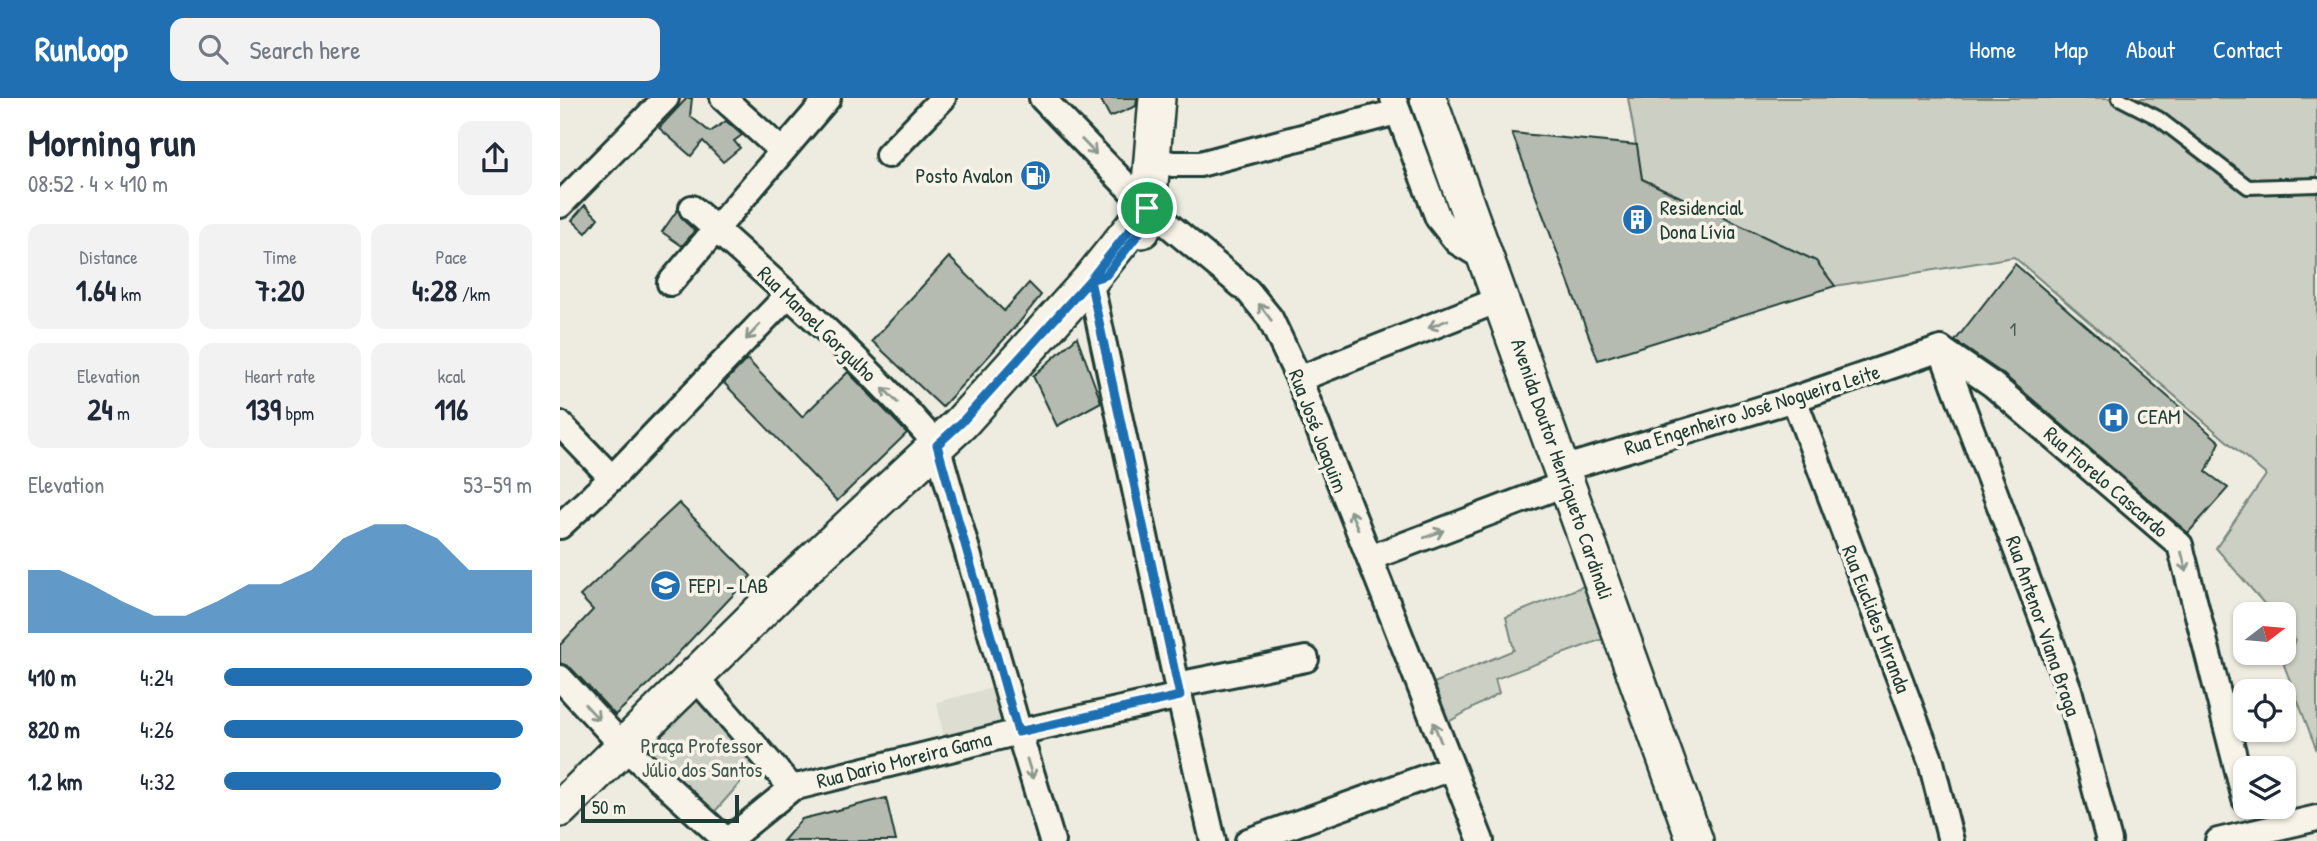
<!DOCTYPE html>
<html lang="en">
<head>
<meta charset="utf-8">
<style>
  body { margin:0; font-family:"Patrick Hand",sans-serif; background:#f2f2f3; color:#1f2937; height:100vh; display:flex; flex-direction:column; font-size:26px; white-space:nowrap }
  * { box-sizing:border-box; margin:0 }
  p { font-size:23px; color:#747a83 }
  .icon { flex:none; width:38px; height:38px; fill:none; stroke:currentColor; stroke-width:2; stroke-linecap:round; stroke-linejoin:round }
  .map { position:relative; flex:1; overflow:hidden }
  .panel { display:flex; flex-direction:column; background:#fff; width:560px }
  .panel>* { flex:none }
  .needle { width:46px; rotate:74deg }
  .tools { position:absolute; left:1673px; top:504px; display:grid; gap:14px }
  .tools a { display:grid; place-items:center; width:63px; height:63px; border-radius:14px; background:#fff; box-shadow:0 2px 5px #0004; font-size:35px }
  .scale { position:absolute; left:21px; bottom:18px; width:158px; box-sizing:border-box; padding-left:7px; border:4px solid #1f3d34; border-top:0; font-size:19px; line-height:24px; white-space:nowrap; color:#1f3d34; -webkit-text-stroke:5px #f7f3e8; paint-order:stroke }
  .pin { position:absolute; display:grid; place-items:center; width:60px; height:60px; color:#fff; margin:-30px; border:4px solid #fff; border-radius:50%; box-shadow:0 2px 7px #0007 }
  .round { display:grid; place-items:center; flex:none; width:74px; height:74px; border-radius:14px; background:#f2f2f3 }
  .headline { display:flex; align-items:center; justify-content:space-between; height:119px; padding:0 28px }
  h1 { font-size:38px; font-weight:700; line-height:52px }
  .metrics { display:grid; grid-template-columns:repeat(3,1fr); gap:10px; height:119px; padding:7px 28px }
  .metrics div { display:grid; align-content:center; border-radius:14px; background:#f2f2f3; text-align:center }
  .metrics b { font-size:30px; font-weight:700 }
  .metrics small { font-size:19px; font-weight:400 }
  .metrics p { font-size:19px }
  .chart { height:196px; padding:14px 28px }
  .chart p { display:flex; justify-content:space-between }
  .chart svg { width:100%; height:126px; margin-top:7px; fill:#1f6fb2; opacity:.7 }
  ul { padding:0 28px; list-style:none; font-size:23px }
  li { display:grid; grid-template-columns:112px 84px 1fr; align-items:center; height:52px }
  li i { height:18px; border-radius:9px; background:#1f6fb2 }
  header { display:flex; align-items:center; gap:42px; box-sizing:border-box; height:98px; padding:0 35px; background:#1f6fb2; color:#fff }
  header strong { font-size:33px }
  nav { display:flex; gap:38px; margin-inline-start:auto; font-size:24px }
  .search { width:490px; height:63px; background:#f2f2f3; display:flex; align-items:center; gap:18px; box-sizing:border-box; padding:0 24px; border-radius:14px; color:#747a83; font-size:26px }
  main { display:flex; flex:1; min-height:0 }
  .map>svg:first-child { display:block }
  .built { fill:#ddddd2 }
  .green { fill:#cccfc4; stroke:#76867c; stroke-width:2 }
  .building { fill:#b5bbb0; stroke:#1f3d34; stroke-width:2 }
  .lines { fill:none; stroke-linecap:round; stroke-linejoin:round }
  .service-casing { stroke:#1f3d34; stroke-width:18 }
  .minor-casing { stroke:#1f3d34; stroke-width:30 }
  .secondary-casing { stroke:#1f3d34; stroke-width:40 }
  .service { stroke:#f7f3e8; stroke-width:12 }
  .minor { stroke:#f7f3e8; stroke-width:24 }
  .secondary { stroke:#f7f3e8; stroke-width:35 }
  .oneway { stroke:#8b988e }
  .route-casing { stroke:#fff; stroke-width:14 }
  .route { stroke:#1f6fb2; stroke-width:9 }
  .labels { text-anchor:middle; stroke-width:7; stroke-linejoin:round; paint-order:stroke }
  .number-label { font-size:18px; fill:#445c53 }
  .poi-label { font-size:21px; fill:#1f3d34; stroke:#f7f3e8; text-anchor:start }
  .street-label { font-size:21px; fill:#1f3d34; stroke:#f7f3e8 }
  .park-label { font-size:21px; fill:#425a51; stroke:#f7f3e8 }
</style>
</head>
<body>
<header>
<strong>Runloop</strong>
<div class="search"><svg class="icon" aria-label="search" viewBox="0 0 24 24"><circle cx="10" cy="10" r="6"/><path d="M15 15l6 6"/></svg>Search here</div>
<nav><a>Home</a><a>Map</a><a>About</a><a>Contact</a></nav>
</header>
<main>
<section class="panel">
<div class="headline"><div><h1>Morning run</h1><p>08:52 · 4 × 410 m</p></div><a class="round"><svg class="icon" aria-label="share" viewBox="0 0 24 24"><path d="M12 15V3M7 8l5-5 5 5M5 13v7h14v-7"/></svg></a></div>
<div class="metrics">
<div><p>Distance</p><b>1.64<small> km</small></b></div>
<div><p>Time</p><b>7:20</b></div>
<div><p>Pace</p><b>4:28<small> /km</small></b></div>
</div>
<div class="metrics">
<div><p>Elevation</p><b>24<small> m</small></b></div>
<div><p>Heart rate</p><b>139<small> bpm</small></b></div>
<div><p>kcal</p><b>116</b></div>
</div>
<div class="chart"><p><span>Elevation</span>53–59 m</p>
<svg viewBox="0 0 160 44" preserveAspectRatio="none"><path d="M0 44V22L10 22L20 27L30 33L40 38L50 38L60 33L70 27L80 27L90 22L100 11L110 6L120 6L130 11L140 22L150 22L160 22V44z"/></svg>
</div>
<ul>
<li><b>410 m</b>4:24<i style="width:100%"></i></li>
<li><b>820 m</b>4:26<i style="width:97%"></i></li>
<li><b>1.2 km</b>4:32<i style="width:90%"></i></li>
</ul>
</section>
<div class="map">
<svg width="1757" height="743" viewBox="0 0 1757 743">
  <rect width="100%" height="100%" fill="#eeece1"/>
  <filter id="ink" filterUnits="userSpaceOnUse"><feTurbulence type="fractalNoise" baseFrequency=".0143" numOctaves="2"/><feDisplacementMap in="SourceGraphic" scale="14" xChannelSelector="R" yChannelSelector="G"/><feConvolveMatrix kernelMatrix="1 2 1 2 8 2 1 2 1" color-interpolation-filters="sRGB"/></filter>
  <g filter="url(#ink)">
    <path class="built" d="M439 588 451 630 384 641 377 604Z"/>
    <path class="green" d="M1068 0H1757V653L1724 567 1735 542 1724 529V516H1713L1656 450 1706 377 1454 159 1275 188 1256 163 1082 81Z
      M1026 487 1043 541 935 581 939 595 883 627 869 587 954 552 946 519Z
      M137 603 195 668 150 719 86 652Z"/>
    <path class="building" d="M127 0H132L130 18 150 34 166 23 182 37 174 43 180 50 163 64 143 43 131 58 99 30Z
      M540 0H577L576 8 550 19Z
      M952 35 1077 47 1082 81 1256 163 1275 188 1038 262Z
      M25 107 38 120 26 135 12 122Z
      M118 111 122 121 135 133 122 148 102 134Z
      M389 159 444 213 469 185 481 197 458 226 382 309 312 243Z
      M1455 166 1660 344 1646 374 1668 390 1628 435 1443 276 1395 243Z
      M517 239 541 304 497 328 473 278Z
      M187 261 242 319 288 274 347 335 277 403 164 285Z
      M119 405 191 478 91 584 55 617 11 570 0 565V547L33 512 20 498Z
      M326 700 336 743H223L242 721Z"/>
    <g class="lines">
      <defs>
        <path id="service" d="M1559 0 1598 20 1688 89 1757 87"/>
        <path id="minor" d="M163 0 222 53
          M482 0 588 110 688 193 710 220 739 281 921 743
          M833 0 878 120 897 144 927 162
          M328 57 383 0
          M593 62 613 66H640L837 14
          M0 107 106 0
          M132 110C216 185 303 261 377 347L459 634 492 743
          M530 182 617 587 653 743
          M110 185 268 0
          M1381 251 1433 287 1620 447 1685 701
          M1381 251 1509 592 1549 743
          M739 281 941 201
          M1234 301 1371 664 1391 743
          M0 326 52 380
          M1002 371 1234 301 1381 251
          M0 428 52 380 228 197
          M810 460 1007 385
          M0 580 63 648 167 743
          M136 580 232 690
          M617 587 746 561
          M167 743 232 690 459 634 620 598
          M688 743 891 670
          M1658 743 1757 720"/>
        <path id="secondary" d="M868 0 1135 743
          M582 132 588 110 597 0
          M0 711 228 486 401 325 530 182 588 110"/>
      </defs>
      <use href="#service" class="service-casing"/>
      <use href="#minor" class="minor-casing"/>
      <use href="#secondary" class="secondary-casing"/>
      <use href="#service" class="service"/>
      <use href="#minor" class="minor"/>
      <use href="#secondary" class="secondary"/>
    </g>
    <defs><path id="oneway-shaft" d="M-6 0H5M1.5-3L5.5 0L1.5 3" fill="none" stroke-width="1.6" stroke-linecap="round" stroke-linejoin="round" transform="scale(1.75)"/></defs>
    <g class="oneway">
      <use href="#oneway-shaft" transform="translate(529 49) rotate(46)"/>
      <use href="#oneway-shaft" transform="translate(705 214) rotate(-127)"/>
      <use href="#oneway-shaft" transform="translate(878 226) rotate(158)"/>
      <use href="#oneway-shaft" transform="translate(193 234) rotate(133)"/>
      <use href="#oneway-shaft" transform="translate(330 297) rotate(-135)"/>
      <use href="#oneway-shaft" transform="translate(794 422) rotate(-114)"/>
      <use href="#oneway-shaft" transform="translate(874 436) rotate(-21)"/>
      <use href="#oneway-shaft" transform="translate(1624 464) rotate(76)"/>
      <use href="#oneway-shaft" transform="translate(32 614) rotate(47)"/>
      <use href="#oneway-shaft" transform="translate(877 634) rotate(-111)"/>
      <use href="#oneway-shaft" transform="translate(470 671) rotate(73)"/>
    </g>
  </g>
  <g class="lines" filter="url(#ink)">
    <defs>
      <path id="route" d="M587 110 530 182 401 325 377 347 458 634 620 598 530 182 546 177 583 130 587 110"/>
    </defs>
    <use href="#route" class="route-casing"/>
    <use href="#route" class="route"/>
  </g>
  <defs>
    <symbol id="fuel-disc" viewBox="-11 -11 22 22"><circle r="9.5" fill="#1f6fb2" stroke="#f7f3e8"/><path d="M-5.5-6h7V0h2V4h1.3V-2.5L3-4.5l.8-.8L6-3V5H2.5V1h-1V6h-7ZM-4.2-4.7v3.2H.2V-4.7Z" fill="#fff"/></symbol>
    <symbol id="building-disc" viewBox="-11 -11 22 22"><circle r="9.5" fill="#1f6fb2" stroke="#f7f3e8"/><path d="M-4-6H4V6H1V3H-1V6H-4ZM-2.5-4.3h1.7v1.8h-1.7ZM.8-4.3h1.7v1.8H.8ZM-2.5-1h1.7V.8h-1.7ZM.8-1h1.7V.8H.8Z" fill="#fff"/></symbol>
    <symbol id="hospital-disc" viewBox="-11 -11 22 22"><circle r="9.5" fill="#1f6fb2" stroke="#f7f3e8"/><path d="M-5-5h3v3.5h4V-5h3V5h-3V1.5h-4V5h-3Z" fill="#fff"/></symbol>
    <symbol id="university-disc" viewBox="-11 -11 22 22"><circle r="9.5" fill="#1f6fb2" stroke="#f7f3e8"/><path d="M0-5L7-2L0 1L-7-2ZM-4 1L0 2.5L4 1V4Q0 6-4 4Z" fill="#fff"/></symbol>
  </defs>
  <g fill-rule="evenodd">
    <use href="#fuel-disc" x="458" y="60" width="35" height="35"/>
    <use href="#building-disc" x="1060" y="104" width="35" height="35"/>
    <use href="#hospital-disc" x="1536" y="302" width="35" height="35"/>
    <use href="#university-disc" x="88" y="470" width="35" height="35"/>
  </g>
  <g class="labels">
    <g class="number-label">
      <text x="1453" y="238">1</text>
    </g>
    <g class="poi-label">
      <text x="453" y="85" text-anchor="end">Posto Avalon</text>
      <text x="1100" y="117">Residencial<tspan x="1100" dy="24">Dona Lívia</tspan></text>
      <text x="1577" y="326">CEAM</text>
      <text x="129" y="495">FEPI - LAB</text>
    </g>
    <g class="street-label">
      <text transform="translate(257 226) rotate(44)" y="7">Rua Manoel Gorgulho</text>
      <text transform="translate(1192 312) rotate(-17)" y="7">Rua Engenheiro José Nogueira Leite</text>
      <text transform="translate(758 333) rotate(69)" y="7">Rua José Joaquim</text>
      <text transform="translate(1002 371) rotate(71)" y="7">Avenida Doutor Henriqueto Cardinali</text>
      <text transform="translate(1546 384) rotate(41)" y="7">Rua Fiorelo Cascardo</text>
      <text transform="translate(1316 521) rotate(69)" y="7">Rua Euclides Miranda</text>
      <text transform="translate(1483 528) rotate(71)" y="7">Rua Antenor Viana Braga</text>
      <text transform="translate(344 662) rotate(-14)" y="7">Rua Dario Moreira Gama</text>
    </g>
    <g class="park-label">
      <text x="142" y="655">Praça Professor<tspan x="142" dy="24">Júlio dos Santos</tspan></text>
    </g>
  </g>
</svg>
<div class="tools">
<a><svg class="needle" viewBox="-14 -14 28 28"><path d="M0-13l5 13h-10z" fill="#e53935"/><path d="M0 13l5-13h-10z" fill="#747a83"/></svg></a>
<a><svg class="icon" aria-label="locate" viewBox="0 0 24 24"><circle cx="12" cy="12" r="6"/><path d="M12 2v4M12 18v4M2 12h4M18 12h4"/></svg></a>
<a><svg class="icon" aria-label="layers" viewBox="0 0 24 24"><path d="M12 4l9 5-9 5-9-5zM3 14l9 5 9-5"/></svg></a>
</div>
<div class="scale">50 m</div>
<div class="pin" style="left:587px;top:110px;background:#1e9e55"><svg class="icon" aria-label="arrive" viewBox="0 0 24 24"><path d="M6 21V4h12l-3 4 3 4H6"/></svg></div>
</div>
</main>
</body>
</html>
